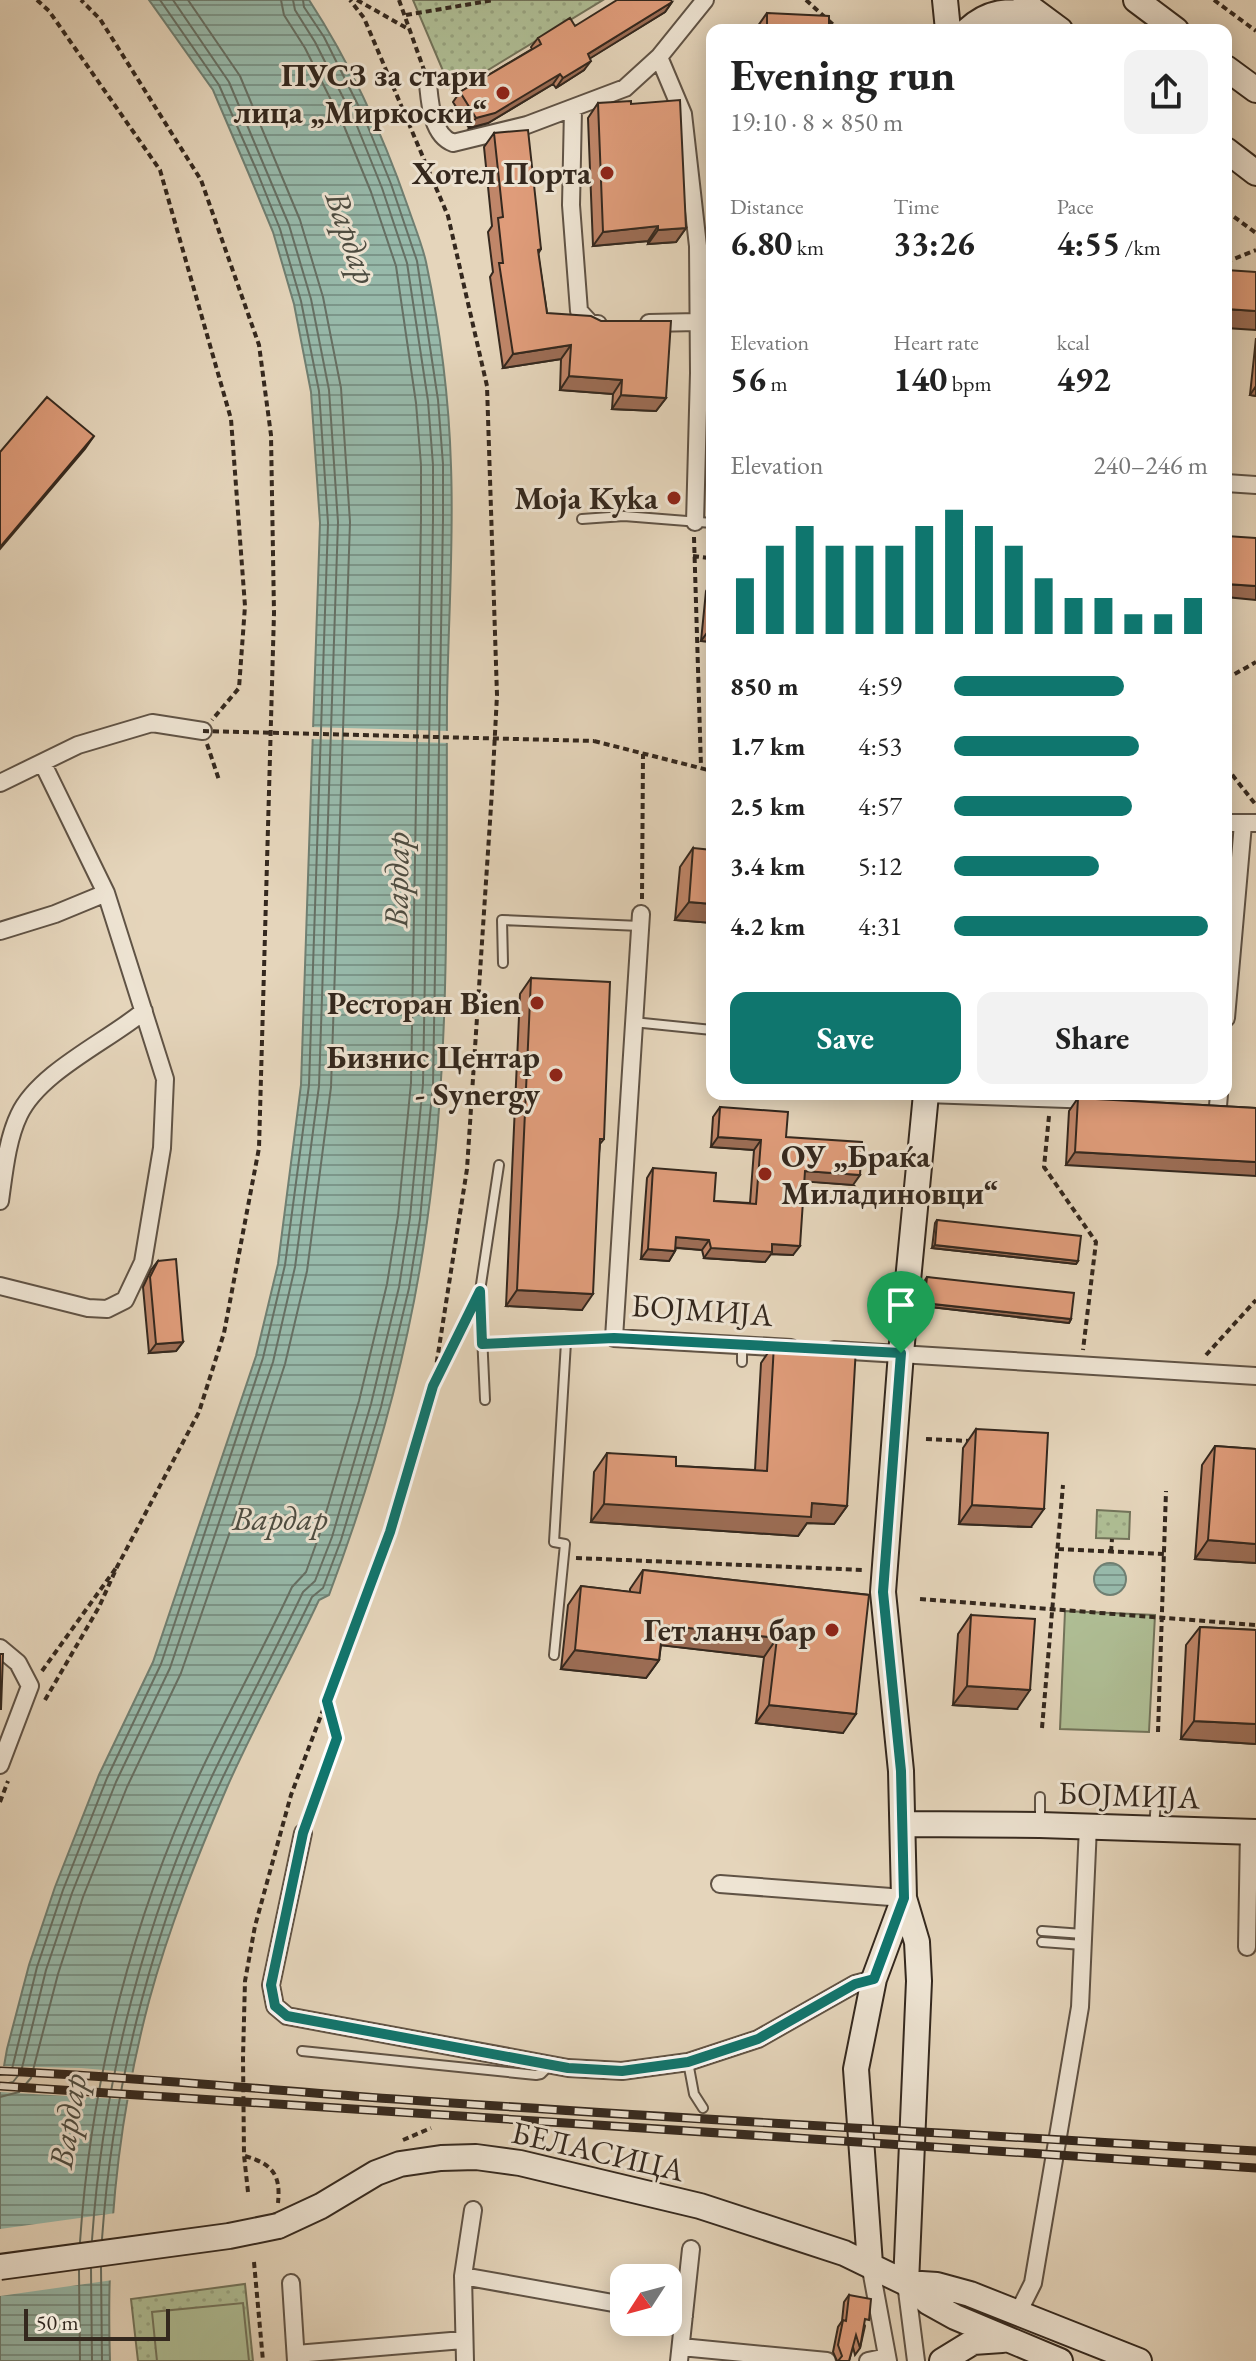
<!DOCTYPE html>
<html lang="en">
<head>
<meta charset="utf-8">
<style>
  body { margin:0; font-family:"EB Garamond",serif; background:#f2f2f2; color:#222; height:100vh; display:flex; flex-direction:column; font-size:30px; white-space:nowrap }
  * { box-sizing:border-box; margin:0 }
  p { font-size:26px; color:#767676 }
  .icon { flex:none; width:44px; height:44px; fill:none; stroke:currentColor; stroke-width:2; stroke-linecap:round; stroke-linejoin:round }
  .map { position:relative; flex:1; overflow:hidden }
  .drawer { position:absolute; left:706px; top:24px; width:526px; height:1076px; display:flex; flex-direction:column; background:#fff; border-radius:16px; box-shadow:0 4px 20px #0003 }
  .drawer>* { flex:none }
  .needle { width:52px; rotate:234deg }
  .controls { position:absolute; left:610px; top:2264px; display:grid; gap:16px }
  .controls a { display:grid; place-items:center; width:72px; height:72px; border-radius:16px; background:#fff; box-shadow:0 4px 20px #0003; font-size:40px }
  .scale { position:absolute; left:24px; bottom:20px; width:146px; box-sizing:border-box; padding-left:8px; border:4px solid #34281e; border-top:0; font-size:22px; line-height:28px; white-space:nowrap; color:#34281e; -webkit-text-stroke:6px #eee4d3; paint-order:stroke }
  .pin { position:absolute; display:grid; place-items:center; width:68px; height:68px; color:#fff; margin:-82px -34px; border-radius:50% 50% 50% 0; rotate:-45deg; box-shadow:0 0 8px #0007 }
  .pin .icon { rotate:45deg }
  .round { display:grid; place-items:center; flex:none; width:84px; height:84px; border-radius:16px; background:#f2f2f2 }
  .headline { display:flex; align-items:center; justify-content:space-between; height:136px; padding:0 24px }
  h1 { font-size:44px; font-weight:700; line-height:60px }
  .metrics { display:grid; grid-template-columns:repeat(3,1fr); gap:12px; height:136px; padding:8px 24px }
  .metrics div { display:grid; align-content:center }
  .metrics b { font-size:34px; font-weight:700 }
  .metrics small { font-size:22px; font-weight:400 }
  .metrics p { font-size:22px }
  .chart { height:224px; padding:16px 24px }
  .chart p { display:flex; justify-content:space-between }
  .chart svg { width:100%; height:144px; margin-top:8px; stroke:#0f766e; stroke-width:6 }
  .primary-button { display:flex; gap:16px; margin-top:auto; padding:16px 24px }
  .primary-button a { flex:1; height:92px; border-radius:16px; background:#0f766e; color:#fff; font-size:32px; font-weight:700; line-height:92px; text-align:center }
  .primary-button a+a { background:#f2f2f2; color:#222 }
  ul { padding:0 24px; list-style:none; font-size:26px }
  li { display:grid; grid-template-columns:128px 96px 1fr; align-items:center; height:60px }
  li i { height:20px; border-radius:10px; background:#0f766e }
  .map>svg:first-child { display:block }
  .park { fill:url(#park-dots); stroke:#72735a; stroke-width:2 }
  .pitch { fill:#afbe95; stroke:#72735a; stroke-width:2 }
  .water { fill:url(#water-rules); stroke:#6f7f72; stroke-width:2 }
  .pier { fill:#e5d5bb }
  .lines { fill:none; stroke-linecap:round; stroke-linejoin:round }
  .shore { stroke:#667064; stroke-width:2 }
  .lane-casing { stroke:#605345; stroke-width:12 }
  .street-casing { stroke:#605345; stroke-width:20 }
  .secondary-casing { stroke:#34281e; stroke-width:28 }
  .path { stroke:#34281e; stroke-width:4; stroke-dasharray:6 4; stroke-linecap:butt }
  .lane { stroke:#eee4d3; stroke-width:8 }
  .street { stroke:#eee4d3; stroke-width:16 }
  .secondary { stroke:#eee4d3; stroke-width:24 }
  .rail-casing { stroke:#34281e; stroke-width:9 }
  .rail { stroke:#eee4d3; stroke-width:6; stroke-dasharray:18; stroke-linecap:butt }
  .secondary-bridge-casing { stroke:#34281e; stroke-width:28; stroke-linecap:butt }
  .path-bridge { stroke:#34281e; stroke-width:4; stroke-dasharray:6 4; stroke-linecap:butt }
  .secondary-bridge { stroke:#eee4d3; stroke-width:24 }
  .wall { fill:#c08669; stroke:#34281e; stroke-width:2 }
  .shaded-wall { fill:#9c6d55; stroke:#34281e; stroke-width:2 }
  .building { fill:#df9c7a; stroke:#34281e; stroke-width:2 }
  .route-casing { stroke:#fff; stroke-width:16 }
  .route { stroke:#0f766e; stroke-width:10 }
  .poi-dot { fill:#8f2418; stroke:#eee4d3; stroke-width:3 }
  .labels { text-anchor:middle; stroke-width:6; stroke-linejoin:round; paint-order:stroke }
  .poi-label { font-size:32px; font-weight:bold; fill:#34281e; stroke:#eee4d3; text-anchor:end }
  .street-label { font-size:32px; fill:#34281e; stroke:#eee4d3 }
  .water-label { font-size:34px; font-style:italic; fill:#4d4c41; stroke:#eee4d3 }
</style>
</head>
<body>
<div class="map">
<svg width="1256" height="2361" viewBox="0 0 1256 2361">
  <defs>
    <pattern id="park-dots" width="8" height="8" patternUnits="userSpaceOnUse" patternTransform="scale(2)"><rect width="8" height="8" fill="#afbe95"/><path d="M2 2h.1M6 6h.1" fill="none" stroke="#97a380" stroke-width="1.8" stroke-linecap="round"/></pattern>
    <pattern id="water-rules" width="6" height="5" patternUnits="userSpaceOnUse" patternTransform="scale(2)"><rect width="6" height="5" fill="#97b9aa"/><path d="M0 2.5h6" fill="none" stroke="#7c968a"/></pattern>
  </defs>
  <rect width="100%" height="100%" fill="#e5d5bb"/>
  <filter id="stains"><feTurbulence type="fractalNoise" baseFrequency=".0025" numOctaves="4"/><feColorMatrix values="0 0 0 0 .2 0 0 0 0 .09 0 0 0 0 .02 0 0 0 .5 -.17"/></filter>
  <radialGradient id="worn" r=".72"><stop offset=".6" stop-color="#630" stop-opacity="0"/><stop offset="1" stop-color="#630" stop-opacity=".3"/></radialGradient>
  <path class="park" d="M413 0H603L452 92Z
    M1097 1510 1130 1512 1129 1539 1096 1538Z
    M245 2284 253 2361H138L131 2299Z"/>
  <path class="pitch" d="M1065 1611 1155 1615 1149 1732 1060 1729Z
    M243 2303 249 2361H157L152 2312Z"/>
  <path class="water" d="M149 0H309C351 64 383 135 408 207 414 225 422 244 426 262 440 328 449 398 451 466 454 545 448 625 447 704 446 874 451 1054 427 1222 410 1349 374 1475 329 1595L319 1600C290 1662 256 1722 228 1785 198 1855 169 1927 149 2001 118 2118 106 2241 110 2361H0V2089L7 2049 29 1965 55 1887 99 1775 153 1662 256 1356 278 1264 301 1085 320 523 311 392 294 304 273 232 248 172 213 90Z
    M1094 1579a16 16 0 1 1 32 0a16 16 0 1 1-32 0Z"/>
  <path class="pier" d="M309 727 451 731V743L308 739Z
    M0 2066 81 2068 138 2073 133 2100 0 2092Z
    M116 2213 113 2280 0 2296V2229Z"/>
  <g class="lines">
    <path class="shore" d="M0 2075 7 2074 12 2069 37 1967 63 1890 107 1778 161 1664 263 1358 285 1265 309 1085 328 523 319 391 301 301 280 229 256 169 219 85 160 0
      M0 2085 13 2082 21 2072 46 1970 72 1893 116 1782 170 1668 273 1362 295 1267 319 1086 338 522 329 390 311 299 289 225 229 82 173 0
      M0 2097 19 2092 31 2078 58 1974 83 1897 127 1787 181 1673 235 1517 285 1364 307 1271 331 1087 350 522 341 388 323 297 300 220 240 76 188 0
      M102 2239C113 2081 155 1920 223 1777 252 1716 283 1657 312 1597L323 1588 341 1540 381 1407 409 1288 420 1219 433 1084 443 519V464L438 400 417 261 391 184 364 117 324 37 304 7 303 0
      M92 2240C103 2080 145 1918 214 1772 243 1712 274 1653 303 1592L315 1581 332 1537 371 1404 399 1287 410 1217 423 1084 433 519V465L428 401 407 263 382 188 355 121 315 42 295 10 293 0
      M80 2242C91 2079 133 1915 203 1767 232 1706 264 1647 292 1587L306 1572 320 1533 359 1401 387 1284 398 1216 411 1083 421 519V465L416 403 396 266 371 192 344 126 305 48 284 15 281 0
      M101 2267 102 2361
      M91 2269 92 2361
      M79 2270 80 2361"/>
    <defs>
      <path id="lane" d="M582 519 624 516 712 523
        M503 963 502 920 640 926
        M633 1022 712 1030
        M482 1344 614 1338
        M742 1362V1345
        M485 1400 480 1291 499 1165
        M554 1655 565 1544 554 1542 566 1342
        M1040 1824V1797
        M1154 1826 1156 1802
        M1042 1931 1083 1934
        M1042 1942 1083 1945
        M302 2051 536 2075 541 2074 549 2066
        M688 2062 694 2094 703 2108"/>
      <path id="street" d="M659 57 683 114 698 246 699 373 695 522
        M428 84C430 104 432 135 453 143L527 125 625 88 659 57 705 0
        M573 109 571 205 579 311 591 324H598
        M649 323 698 322
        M1226 483 1256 485
        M0 783 78 745 152 723 203 731
        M1226 823H1256
        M641 914 614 1338 791 1348
        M0 931 55 914 106 893
        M1226 1018 1243 824
        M926 1094 1096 1100
        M1218 1106 1219 1094
        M0 1201C4 1173 7 1140 19 1115 39 1072 108 1041 144 1011
        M0 1286 88 1308 107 1309 125 1300 143 1262 162 1148 165 1079 106 893 43 764
        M834 1350 1256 1376
        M0 1648 18 1663 30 1686 0 1765
        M303 1833 271 1985 275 2006 287 2016 568 2068 622 2071 688 2062 758 2039 855 1984 874 1979
        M720 1884 904 1898
        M1247 1947 1249 1831
        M870 2264 888 2361
        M463 2276 624 2305
        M291 2283 296 2361
        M906 2283 916 2361
        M668 2313 684 2316
        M1018 2313 1033 2283 1080 2007 1088 1826
        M681 2347 827 2361
        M296 2354 463 2340
        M465 2361 463 2276 473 2210
        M679 2361 691 2249
        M868 2361 887 2357"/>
      <path id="secondary" d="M945 0 948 30
        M1136 0 1176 30
        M1025 4 1060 30
        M968 30C989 10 1008 11 1036 13
        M1226 68 1256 90
        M1226 150 1256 173
        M903 1824 1040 1825 1256 1832
        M278 2226 321 2206 376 2173 400 2164 441 2158 476 2157 520 2163 700 2206 844 2253 906 2283 928 2302 955 2317 1060 2361
        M870 2264 856 2069 874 1979 904 1898
        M906 2283 919 1981 917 1942 904 1898 901 1771 883 1592 901 1353 926 1094
        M906 2283 937 2285 970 2294 1139 2361
        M942 2361 973 2342 1002 2340"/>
    </defs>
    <use href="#lane" class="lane-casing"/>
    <use href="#street" class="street-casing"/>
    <use href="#secondary" class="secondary-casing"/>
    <path class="path" d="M37 0 49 11 160 170 231 419 245 606 239 688 212 720
      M357 0 410 30
      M399 0 424 70
      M806 0 839 30
      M1214 0 1256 31
      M406 15 494 0
      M1226 211 1256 233
      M1226 262 1256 250
      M694 537 701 767
      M693 556 709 558
      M1226 679 1256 662
      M594 741 712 771
      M207 744 219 780
      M1226 767 1256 805
      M642 899 643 754
      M1049 1116 1044 1167 1096 1242 1083 1350
      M1206 1355 1256 1300
      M436 1381 467 1317
      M926 1439 970 1441
      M1058 1549 1164 1554
      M1111 1552 1112 1539
      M576 1558 863 1570
      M920 1599 1256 1625
      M42 1671 116 1568
      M45 1700 99 1607 117 1567 199 1412 224 1333 259 1148 274 613 271 435 259 345 201 180 100 19 81 0
      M1042 1728 1063 1485
      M1158 1732 1166 1491
      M0 1802 8 1781
      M309 1816 337 1738 328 1704
      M403 2140 431 2128
      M245 2156C272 2164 281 2174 278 2203
      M248 2192 244 2155 243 2057 245 1981 255 1926 291 1795 390 1532 433 1386 467 1169 492 791 497 695 487 386 448 216 364 18 350 0
      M254 2262 263 2361"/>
    <use href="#lane" class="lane"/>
    <use href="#street" class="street"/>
    <use href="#secondary" class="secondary"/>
    <defs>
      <path id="rail" d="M0 2071C122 2076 244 2088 366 2097 662 2118 959 2134 1256 2151
        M0 2086 1256 2168"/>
    </defs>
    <use href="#rail" class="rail-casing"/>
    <use href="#rail" class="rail"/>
    <defs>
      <path id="secondary-bridge" d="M0 2267 229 2236 278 2226"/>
    </defs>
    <use href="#secondary-bridge" class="secondary-bridge-casing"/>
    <path class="path-bridge" d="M203 731 594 741"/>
    <use href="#secondary-bridge" class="secondary-bridge"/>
  </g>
  <path class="wall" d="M672 2 665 12 590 58 584 70 556 88 553 84 488 123 469 128 453 102 460 92 532 49 531 47 538 38 575 26Z
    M767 13 829 30H755Z
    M598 103 686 228 676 242 648 244V241L593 246 588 118Z
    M494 133 541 249 538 254 547 313 666 398 656 411 612 409 613 394 560 390 561 359 503 368 490 277 493 272 488 232 492 226 484 147Z
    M1256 338V396L1250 395Z
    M712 582V642L701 641 706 591Z
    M693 848 712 923 675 920 680 867Z
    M531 978 604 1139 600 1144 582 1310 506 1306 520 994Z
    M1078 1098 1256 1108 1066 1165 1069 1111Z
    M720 1107 786 1137 853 1185 804 1181 793 1255 771 1254 765 1262 704 1258 702 1250 676 1248 675 1251 669 1261 641 1259 647 1178 653 1168 714 1201 750 1203 754 1150 711 1147 713 1117Z
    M937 1220 1078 1261 1076 1264 932 1248 935 1223Z
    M158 1261 183 1342 176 1351 149 1353 143 1287 151 1270Z
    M927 1277 1071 1319 1069 1323 922 1306 925 1280Z
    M774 1344 847 1506 834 1524 807 1523 798 1536 591 1522 594 1472 607 1453 676 1466 755 1470 761 1363Z
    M976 1429 1031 1527 959 1524 963 1448Z
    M1215 1446 1256 1449V1563L1195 1559 1202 1465Z
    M643 1570 869 1595 843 1733 756 1723 764 1657 661 1645 659 1660 646 1678 561 1669 568 1605 581 1586 630 1592V1589Z
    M971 1615 1017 1709 953 1705 958 1634Z
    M1200 1627 1256 1630V1744L1181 1739 1186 1645Z
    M849 2295 865 2326 860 2348 855 2355 853 2347 849 2361H837L833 2352 838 2327 842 2321 844 2302Z"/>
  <path class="shaded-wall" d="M672 2 665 12 581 64 588 54Z
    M591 61 584 70 556 88 563 78Z
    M560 74 553 84 488 123 469 128 476 118Z
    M658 226 648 241 593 246 603 232Z
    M686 228 676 242 648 244 658 230Z
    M1226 309 1256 311V330L1226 328Z
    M571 345 561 359 503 368 513 354Z
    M569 376 622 380 613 394 560 390Z
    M1256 386V396L1250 395Z
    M621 395 666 398 656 411 612 409Z
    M94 436 85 449 0 549V547Z
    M1226 584 1256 586V600L1226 597Z
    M712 626V642L701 641Z
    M689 902 712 904V923L675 920Z
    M718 1137 761 1140 754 1150 711 1147Z
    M1075 1152 1256 1162V1176L1066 1165Z
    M805 1171 860 1175 853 1185 798 1181Z
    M676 1237 709 1240 702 1250 669 1247Z
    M772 1244 800 1246 793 1255 771 1254 765 1262 704 1258 711 1248Z
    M935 1245 1078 1261 1076 1264 932 1248Z
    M648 1249 675 1251 669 1261 641 1259Z
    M517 1290 593 1294 582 1310 506 1306Z
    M924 1303 1071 1319 1069 1323 922 1306Z
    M183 1342 176 1351 149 1353 156 1344Z
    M812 1503 847 1506 834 1524 807 1523 798 1536 591 1522 604 1504Z
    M972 1505 1044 1509 1031 1527 959 1524Z
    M1208 1540 1256 1544V1563L1195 1559Z
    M663 1625 777 1638 764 1657 650 1644Z
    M575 1650 659 1660 646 1678 561 1669Z
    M967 1686 1030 1690 1017 1709 953 1705Z
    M769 1705 856 1714 843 1733 756 1723Z
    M1194 1721 1256 1724V1744L1181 1739Z"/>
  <path class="building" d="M617 0H671L672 2 588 54 591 61 563 78 560 74 495 113 476 118 460 92 541 44 538 38 570 18 575 26Z
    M767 13 829 16V30H767Z
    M680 100 686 228 658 230V226L603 232 598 103 631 101V104Z
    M528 130 541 249 538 250 547 313 591 316 601 321H671L666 398 621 395 622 380 569 376 571 345 513 354 499 263H503L498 218 503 217 494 133Z
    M1226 270 1256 272V311L1226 309Z
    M47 397 94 436 0 547V452Z
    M1226 536 1256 538V586L1226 584Z
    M693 848 712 850V904L689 902Z
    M531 978 610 982 604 1139H600L593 1294 517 1290Z
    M1078 1098 1256 1108V1162L1075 1152Z
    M720 1107 788 1112 786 1137 862 1142 860 1175 805 1171 800 1246 772 1244V1252L711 1248 709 1240 676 1237 675 1251 648 1249 653 1168 716 1173 714 1201 756 1204 761 1140 718 1137Z
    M937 1220 1081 1236 1078 1261 935 1245Z
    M176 1259 183 1342 156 1344 150 1277 158 1261Z
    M927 1277 1074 1293 1071 1319 924 1303Z
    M774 1344 856 1347 847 1506 812 1503 811 1517 604 1504 607 1453 676 1457V1466L767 1471Z
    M976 1429 1048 1433 1044 1509 972 1505Z
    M1215 1446 1256 1449V1544L1208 1540Z
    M643 1570 869 1595 856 1714 769 1705 777 1638 663 1625 659 1660 575 1650 581 1586 640 1593Z
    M971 1615 1035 1619 1030 1690 967 1686Z
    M1200 1627 1256 1630V1724L1194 1721Z
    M0 1654H3L1 1709H0Z
    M849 2295 871 2299 869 2320 865 2319 860 2348 856 2335 849 2361H838L842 2356 838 2345 843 2320 846 2321Z"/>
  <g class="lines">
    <defs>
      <path id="route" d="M480 1291 482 1344 614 1338 901 1353 883 1592 901 1771 904 1898 874 1979 855 1984 758 2039 688 2062 622 2071 568 2068 287 2016 275 2006 271 1985 303 1833 337 1738 327 1701 390 1532 433 1386Z"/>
    </defs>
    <use href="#route" class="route-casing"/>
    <use href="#route" class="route"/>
  </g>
  <g class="poi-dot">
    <circle cx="503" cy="93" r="8"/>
    <circle cx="607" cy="173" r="8"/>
    <circle cx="674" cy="498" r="8"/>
    <circle cx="537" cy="1003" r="8"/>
    <circle cx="556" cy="1075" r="8"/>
    <circle cx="765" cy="1174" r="8"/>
    <circle cx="832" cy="1630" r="8"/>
  </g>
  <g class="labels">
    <g class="poi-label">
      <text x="487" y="86">ПУСЗ за стари<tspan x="487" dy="37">лица „Миркоски“</tspan></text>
      <text x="591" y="184">Хотел Порта</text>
      <text x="658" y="509">Moja Kyka</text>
      <text x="521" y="1014">Ресторан Bien</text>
      <text x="540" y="1068">Бизнис Центар<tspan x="540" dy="37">- Synergy</tspan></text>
      <text x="781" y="1167" text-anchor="start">ОУ „Браќа<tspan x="781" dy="37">Миладиновци“</tspan></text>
      <text x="816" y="1641">Гет ланч бар</text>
    </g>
    <g class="street-label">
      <text transform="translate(702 1310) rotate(4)" y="11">БОЈМИЈА</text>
      <text transform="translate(1129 1795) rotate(2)" y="11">БОЈМИЈА</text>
      <text transform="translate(598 2151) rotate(13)" y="11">БЕЛАСИЦА</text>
    </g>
    <g class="water-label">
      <text transform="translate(352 237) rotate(71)" y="12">Вардар</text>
      <text transform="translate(396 880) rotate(-89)" y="12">Вардар</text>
      <text x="280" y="1530">Вардар</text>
      <text transform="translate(67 2121) rotate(-81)" y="12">Вардар</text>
    </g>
  </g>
  <rect width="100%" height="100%" filter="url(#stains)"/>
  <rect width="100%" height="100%" fill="url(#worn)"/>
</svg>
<div class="controls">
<a><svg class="needle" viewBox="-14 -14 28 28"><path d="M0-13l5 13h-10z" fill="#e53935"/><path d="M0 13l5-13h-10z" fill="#767676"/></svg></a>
</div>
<div class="scale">50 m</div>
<div class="pin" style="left:901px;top:1353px;background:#1e9e55"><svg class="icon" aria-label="arrive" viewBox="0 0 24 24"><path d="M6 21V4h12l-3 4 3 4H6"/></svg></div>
<section class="drawer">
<div class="headline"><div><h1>Evening run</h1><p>19:10 · 8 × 850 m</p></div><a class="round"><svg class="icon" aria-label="share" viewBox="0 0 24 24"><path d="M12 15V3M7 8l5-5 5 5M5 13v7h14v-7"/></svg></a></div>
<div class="metrics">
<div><p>Distance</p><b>6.80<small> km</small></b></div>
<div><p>Time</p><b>33:26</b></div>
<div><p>Pace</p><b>4:55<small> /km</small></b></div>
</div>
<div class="metrics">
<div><p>Elevation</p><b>56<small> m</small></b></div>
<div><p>Heart rate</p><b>140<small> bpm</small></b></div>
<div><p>kcal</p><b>492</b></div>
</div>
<div class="chart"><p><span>Elevation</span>240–246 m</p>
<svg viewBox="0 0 160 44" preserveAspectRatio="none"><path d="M5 44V27M15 44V17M25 44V11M35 44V17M45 44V17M55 44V17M65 44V11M75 44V6M85 44V11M95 44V17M105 44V27M115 44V33M125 44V33M135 44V38M145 44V38M155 44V33"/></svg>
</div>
<ul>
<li><b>850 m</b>4:59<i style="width:67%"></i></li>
<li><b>1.7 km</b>4:53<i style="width:73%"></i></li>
<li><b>2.5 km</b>4:57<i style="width:70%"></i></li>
<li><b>3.4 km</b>5:12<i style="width:57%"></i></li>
<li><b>4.2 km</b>4:31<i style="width:100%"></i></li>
</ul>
<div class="primary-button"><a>Save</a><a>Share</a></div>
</section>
</div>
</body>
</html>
